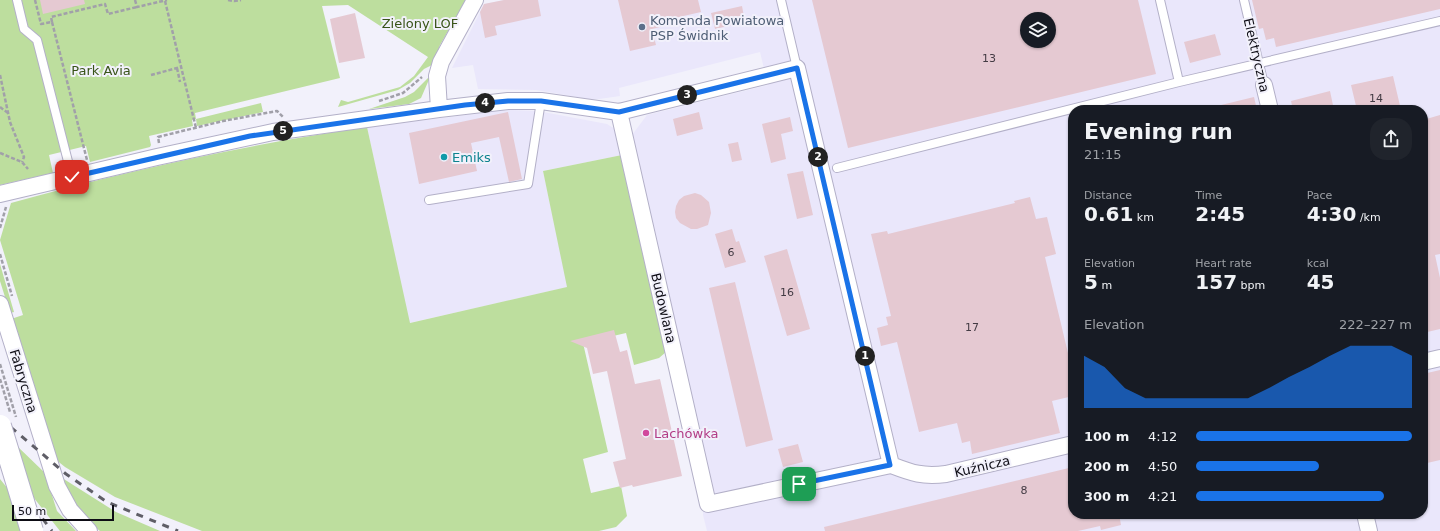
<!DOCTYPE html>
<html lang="en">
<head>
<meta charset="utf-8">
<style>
  body { margin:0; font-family:"DejaVu Sans",sans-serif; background:#20242c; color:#f1f3f6; height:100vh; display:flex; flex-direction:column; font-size:15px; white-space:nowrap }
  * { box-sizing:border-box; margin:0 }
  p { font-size:13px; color:#9ea1a6 }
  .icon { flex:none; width:22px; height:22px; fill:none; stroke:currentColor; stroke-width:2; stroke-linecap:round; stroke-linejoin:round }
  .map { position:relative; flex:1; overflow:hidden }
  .details { position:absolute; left:1068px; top:105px; width:360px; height:414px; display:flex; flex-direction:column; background:#171b24; border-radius:16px; box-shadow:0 1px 3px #0004 }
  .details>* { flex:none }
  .tools { position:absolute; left:1020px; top:12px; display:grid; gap:8px }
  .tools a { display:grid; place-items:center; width:36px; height:36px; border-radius:50%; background:#171b24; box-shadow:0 1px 3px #0004; font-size:20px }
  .scale { position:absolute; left:12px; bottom:10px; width:102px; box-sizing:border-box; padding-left:4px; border:2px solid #0d0c14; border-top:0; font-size:11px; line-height:14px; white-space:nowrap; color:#0d0c14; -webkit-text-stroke:3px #f2f1fb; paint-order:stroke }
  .pin { position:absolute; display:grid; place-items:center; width:34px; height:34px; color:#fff; margin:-17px; border-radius:8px; box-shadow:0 2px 6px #0006 }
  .km { position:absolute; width:20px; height:20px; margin:-10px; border-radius:50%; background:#222; color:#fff; font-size:11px; line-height:20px; text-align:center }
  .round { display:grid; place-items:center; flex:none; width:42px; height:42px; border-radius:16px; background:#20242c }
  .summary { display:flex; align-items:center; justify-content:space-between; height:68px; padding:0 16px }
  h1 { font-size:22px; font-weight:700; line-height:30px }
  .stats { display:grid; grid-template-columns:repeat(3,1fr); gap:6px; height:68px; padding:4px 16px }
  .stats div { display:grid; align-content:center }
  .stats b { font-size:20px; font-weight:700 }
  .stats small { font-size:11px; font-weight:400 }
  .stats p { font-size:11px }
  .chart { height:112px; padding:8px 16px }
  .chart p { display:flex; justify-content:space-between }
  .chart svg { width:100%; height:72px; margin-top:4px; fill:#1a73e8; opacity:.7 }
  ul { padding:0 16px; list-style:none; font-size:13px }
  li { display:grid; grid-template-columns:64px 48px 1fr; align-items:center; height:30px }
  li i { height:10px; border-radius:5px; background:#1a73e8 }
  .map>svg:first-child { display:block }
  .built { fill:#eae7fb; fill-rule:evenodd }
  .green { fill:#bdde9e }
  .building { fill:#e5c9d2; fill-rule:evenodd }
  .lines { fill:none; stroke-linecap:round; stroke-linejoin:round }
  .lane-casing { stroke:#b3b0c8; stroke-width:10 }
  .street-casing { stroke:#b3b0c8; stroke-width:18 }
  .path { stroke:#a1a0a9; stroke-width:2.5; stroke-dasharray:4 2; stroke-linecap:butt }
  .lane { stroke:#fff; stroke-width:8 }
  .street { stroke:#fff; stroke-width:16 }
  .rail { stroke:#5f5e67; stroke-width:3; stroke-dasharray:7 7; stroke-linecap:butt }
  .secondary-bridge-casing { stroke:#b3b0c8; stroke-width:24; stroke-linecap:butt }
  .path-bridge { stroke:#a1a0a9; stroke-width:2.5; stroke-dasharray:4 2; stroke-linecap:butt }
  .secondary-bridge { stroke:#fff; stroke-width:22 }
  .route-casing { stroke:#fff; stroke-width:8 }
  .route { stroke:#1a73e8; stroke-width:5 }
  .service-dot { fill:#5c6f8a; stroke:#f2f1fb; stroke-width:1.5 }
  .culture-dot { fill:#0f9aa8; stroke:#f2f1fb; stroke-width:1.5 }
  .hotel-dot { fill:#d1479c; stroke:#f2f1fb; stroke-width:1.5 }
  .labels { text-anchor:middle; stroke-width:4; stroke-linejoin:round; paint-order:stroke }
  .number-label { font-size:11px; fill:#433b44 }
  .service-label { font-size:13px; fill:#4e5e75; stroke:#f2f1fb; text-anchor:start }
  .park-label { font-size:13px; fill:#385318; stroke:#f2f1fb }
  .street-label { font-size:13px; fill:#0d0c14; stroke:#f2f1fb }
  .culture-label { font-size:13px; fill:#0d838f; stroke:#f2f1fb; text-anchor:start }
  .hotel-label { font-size:13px; fill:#b23c85; stroke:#f2f1fb; text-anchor:start }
</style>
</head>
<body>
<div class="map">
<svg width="1440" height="531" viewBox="0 0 1440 531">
  <rect width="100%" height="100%" fill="#f2f1fb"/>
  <path class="built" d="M504 0H1440V531H707L703 515 706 467 632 135 647 115 768 85 760 52 619 88 620 96 599 99H589L536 90 478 89 473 65 452 68 484 4ZM1027 19H1049V41H1027ZM1073 110H1423V514H1073Z
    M509 110 538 111 607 124 615 129 622 155 543 171 568 287 409 323 367 127Z"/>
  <path class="green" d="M0 0H466L440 45 432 65 424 69 410 83 398 90 338 107 341 100 348 102 400 87 414 76 428 57 348 5 322 6 340 78 195 113 196 119 261 103 263 112 197 126 196 119 192 120 193 126 149 136 151 145 150 147 90 162 86 146 49 155 53 173 0 185Z
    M431 75 421 98 409 104 369 109 405 97 414 92Z
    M367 127 410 323 567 287 543 171 622 155 666 352 659 358 634 365 626 333 583 343 608 452 583 459 591 493 621 486 627 516 616 527 599 531H202L115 497 65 467 55 459 11 319 23 315 0 240 11 203C128 170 246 145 367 127Z
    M0 264 14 312 10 313 0 281Z
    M16 445 45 473 57 511 76 531H60L0 455Z
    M59 476 116 512 160 531H100L81 516Z
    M0 479 4 484 42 531H0Z"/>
  <path class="building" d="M40 0H84L85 4 43 14Z
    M504 0H538L541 16 495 26 497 35 485 38 480 12 484 4Z
    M618 0H698L701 12 666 20 668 25 652 29 656 45 630 51Z
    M812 0H1138L1156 74 848 148ZM1027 19H1049V41H1027Z
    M1252 0H1440V9L1276 47 1274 38 1266 40 1263 28 1259 29Z
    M742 6 745 22 715 29 711 13Z
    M355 13 365 58 339 63 330 19Z
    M1215 34 1221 55 1190 63 1184 42Z
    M1393 76 1401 110H1357L1351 85Z
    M1330 91 1334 110H1293L1291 101Z
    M1254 97 1257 110H1217V106Z
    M508 112 522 179 509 182 499 137 471 143 477 171 419 184 409 133Z
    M699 112 703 129 677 136 673 119Z
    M1440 115V254L1435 255 1440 278V329L1423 333V164H1427L1423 150V120Z
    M790 117 793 131 781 134 786 159 771 163 762 124Z
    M738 142 742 160 732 162 728 144Z
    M803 171 813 215 797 219 787 174Z
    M695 193 701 195 709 202 711 213 708 225 697 229H691L680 223 676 218 675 212 676 206 679 200 684 196Z
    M1030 197 1036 219 1047 217 1056 254 1045 257 1073 374V396L1052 401 1060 433 972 454 970 441 962 443 957 423 919 432 897 342 881 346 877 328 888 325 886 317 891 316 871 234 887 231 888 234 1015 203 1014 201Z
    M732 229 736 242 739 241 746 262 725 268 715 234Z
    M787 249 810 329 787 336 764 256Z
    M735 282 773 440 746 447 709 288Z
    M614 330 620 352 627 350 635 384 660 379 682 476 633 487 632 485 620 488 613 462 626 459 607 371 593 374 587 348 570 341Z
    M1440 370V460L1423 464V374Z
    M798 444 803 462 783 467 778 449Z
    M1073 467V514H1119L1121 525 1101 530 1100 526 1078 531H825L824 527Z"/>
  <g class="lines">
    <defs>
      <path id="lane" d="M17 0 24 29 37 40 72 177
        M781 0 797 68
        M1160 0 1179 82
        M1244 0 1264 85
        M837 168 1179 82 1440 21
        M429 200 528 184 541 101"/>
      <path id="street" d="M1264 85 1270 110
        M439 109 437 76 441 62 475 0
        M0 194 157 157 273 132 439 109 508 101H541L619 112 797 68 891 465 708 504 619 112
        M0 304 57 486 70 510 89 531
        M1423 362 1440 358
        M891 465C912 473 922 477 946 474L1073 444
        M1365 514 1369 531"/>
    </defs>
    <use href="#lane" class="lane-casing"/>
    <use href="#street" class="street-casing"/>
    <path class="path" d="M35 0 41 24 52 22 87 160
      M135 0 137 7 167 0
      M228 0 234 1 241 0
      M165 1 196 128
      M52 22 51 17 105 4 108 14 137 7
      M177 68 180 82
      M0 75 10 122 24 157 22 162
      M151 75 181 67
      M379 101 403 93 422 77
      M0 107 8 113
      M159 143 158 137 223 121 277 111 283 117
      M0 153 22 162 28 169
      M0 228 6 207
      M0 254 12 296"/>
    <use href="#lane" class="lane"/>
    <use href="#street" class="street"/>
    <path class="rail" d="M0 418 66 474 107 502 178 531
      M0 463 52 531"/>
    <defs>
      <path id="secondary-bridge" d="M0 426 32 531"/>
    </defs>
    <use href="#secondary-bridge" class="secondary-bridge-casing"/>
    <path class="path-bridge" d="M0 364 16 417
      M0 379 10 412"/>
    <use href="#secondary-bridge" class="secondary-bridge"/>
  </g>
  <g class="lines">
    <defs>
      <path id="route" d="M72 177 250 136 465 105 508 101H541L619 112 797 68 890 465 799 484"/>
    </defs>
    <use href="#route" class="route-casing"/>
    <use href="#route" class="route"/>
  </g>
  <circle class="service-dot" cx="642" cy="27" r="4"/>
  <circle class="culture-dot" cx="444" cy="157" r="4"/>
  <circle class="hotel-dot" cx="646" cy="433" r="4"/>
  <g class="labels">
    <g class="number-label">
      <text x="989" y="62">13</text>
      <text x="1376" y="102">14</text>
      <text x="731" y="256">6</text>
      <text x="787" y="296">16</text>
      <text x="972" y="331">17</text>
      <text x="1024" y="494">8</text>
    </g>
    <g class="service-label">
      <text x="650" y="25">Komenda Powiatowa<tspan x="650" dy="15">PSP Świdnik</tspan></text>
    </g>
    <g class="park-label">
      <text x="420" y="28">Zielony LOF</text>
      <text x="101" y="75">Park Avia</text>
    </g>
    <g class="street-label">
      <text transform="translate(1257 55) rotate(77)" y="5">Elektryczna</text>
      <text transform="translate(664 308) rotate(77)" y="5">Budowlana</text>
      <text transform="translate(24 381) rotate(73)" y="5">Fabryczna</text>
      <text transform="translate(982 466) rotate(-13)" y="5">Kuźnicza</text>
    </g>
    <g class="culture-label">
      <text x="452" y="162">Emiks</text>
    </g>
    <g class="hotel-label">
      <text x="654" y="438">Lachówka</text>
    </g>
  </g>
</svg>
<div class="tools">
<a><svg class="icon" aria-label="layers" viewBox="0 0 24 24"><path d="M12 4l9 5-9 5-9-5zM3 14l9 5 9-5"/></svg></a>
</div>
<div class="scale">50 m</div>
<div class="pin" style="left:799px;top:484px;background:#1e9e55"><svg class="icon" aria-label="arrive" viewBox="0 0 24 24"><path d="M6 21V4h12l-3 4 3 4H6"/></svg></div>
<div class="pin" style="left:72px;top:177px;background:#d93025"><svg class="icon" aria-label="check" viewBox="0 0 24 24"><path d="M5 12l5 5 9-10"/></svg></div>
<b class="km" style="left:865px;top:356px">1</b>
<b class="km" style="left:818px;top:157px">2</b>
<b class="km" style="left:687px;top:95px">3</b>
<b class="km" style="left:485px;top:103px">4</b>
<b class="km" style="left:283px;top:131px">5</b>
<section class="details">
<div class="summary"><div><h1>Evening run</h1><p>21:15</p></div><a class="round"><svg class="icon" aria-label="share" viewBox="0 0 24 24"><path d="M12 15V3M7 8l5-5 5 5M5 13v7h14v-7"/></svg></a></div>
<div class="stats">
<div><p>Distance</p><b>0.61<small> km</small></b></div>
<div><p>Time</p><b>2:45</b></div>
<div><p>Pace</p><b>4:30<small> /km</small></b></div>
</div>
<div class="stats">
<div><p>Elevation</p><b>5<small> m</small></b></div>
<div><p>Heart rate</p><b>157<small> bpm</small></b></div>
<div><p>kcal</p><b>45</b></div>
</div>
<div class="chart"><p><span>Elevation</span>222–227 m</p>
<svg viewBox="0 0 160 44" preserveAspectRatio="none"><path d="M0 44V12L10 19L20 32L30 38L40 38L50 38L60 38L70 38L80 38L90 32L100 25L110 19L120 12L130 6L140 6L150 6L160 12V44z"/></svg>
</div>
<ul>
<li><b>100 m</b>4:12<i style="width:100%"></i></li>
<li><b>200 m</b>4:50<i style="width:57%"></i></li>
<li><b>300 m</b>4:21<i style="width:87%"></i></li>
</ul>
</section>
</div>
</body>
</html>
